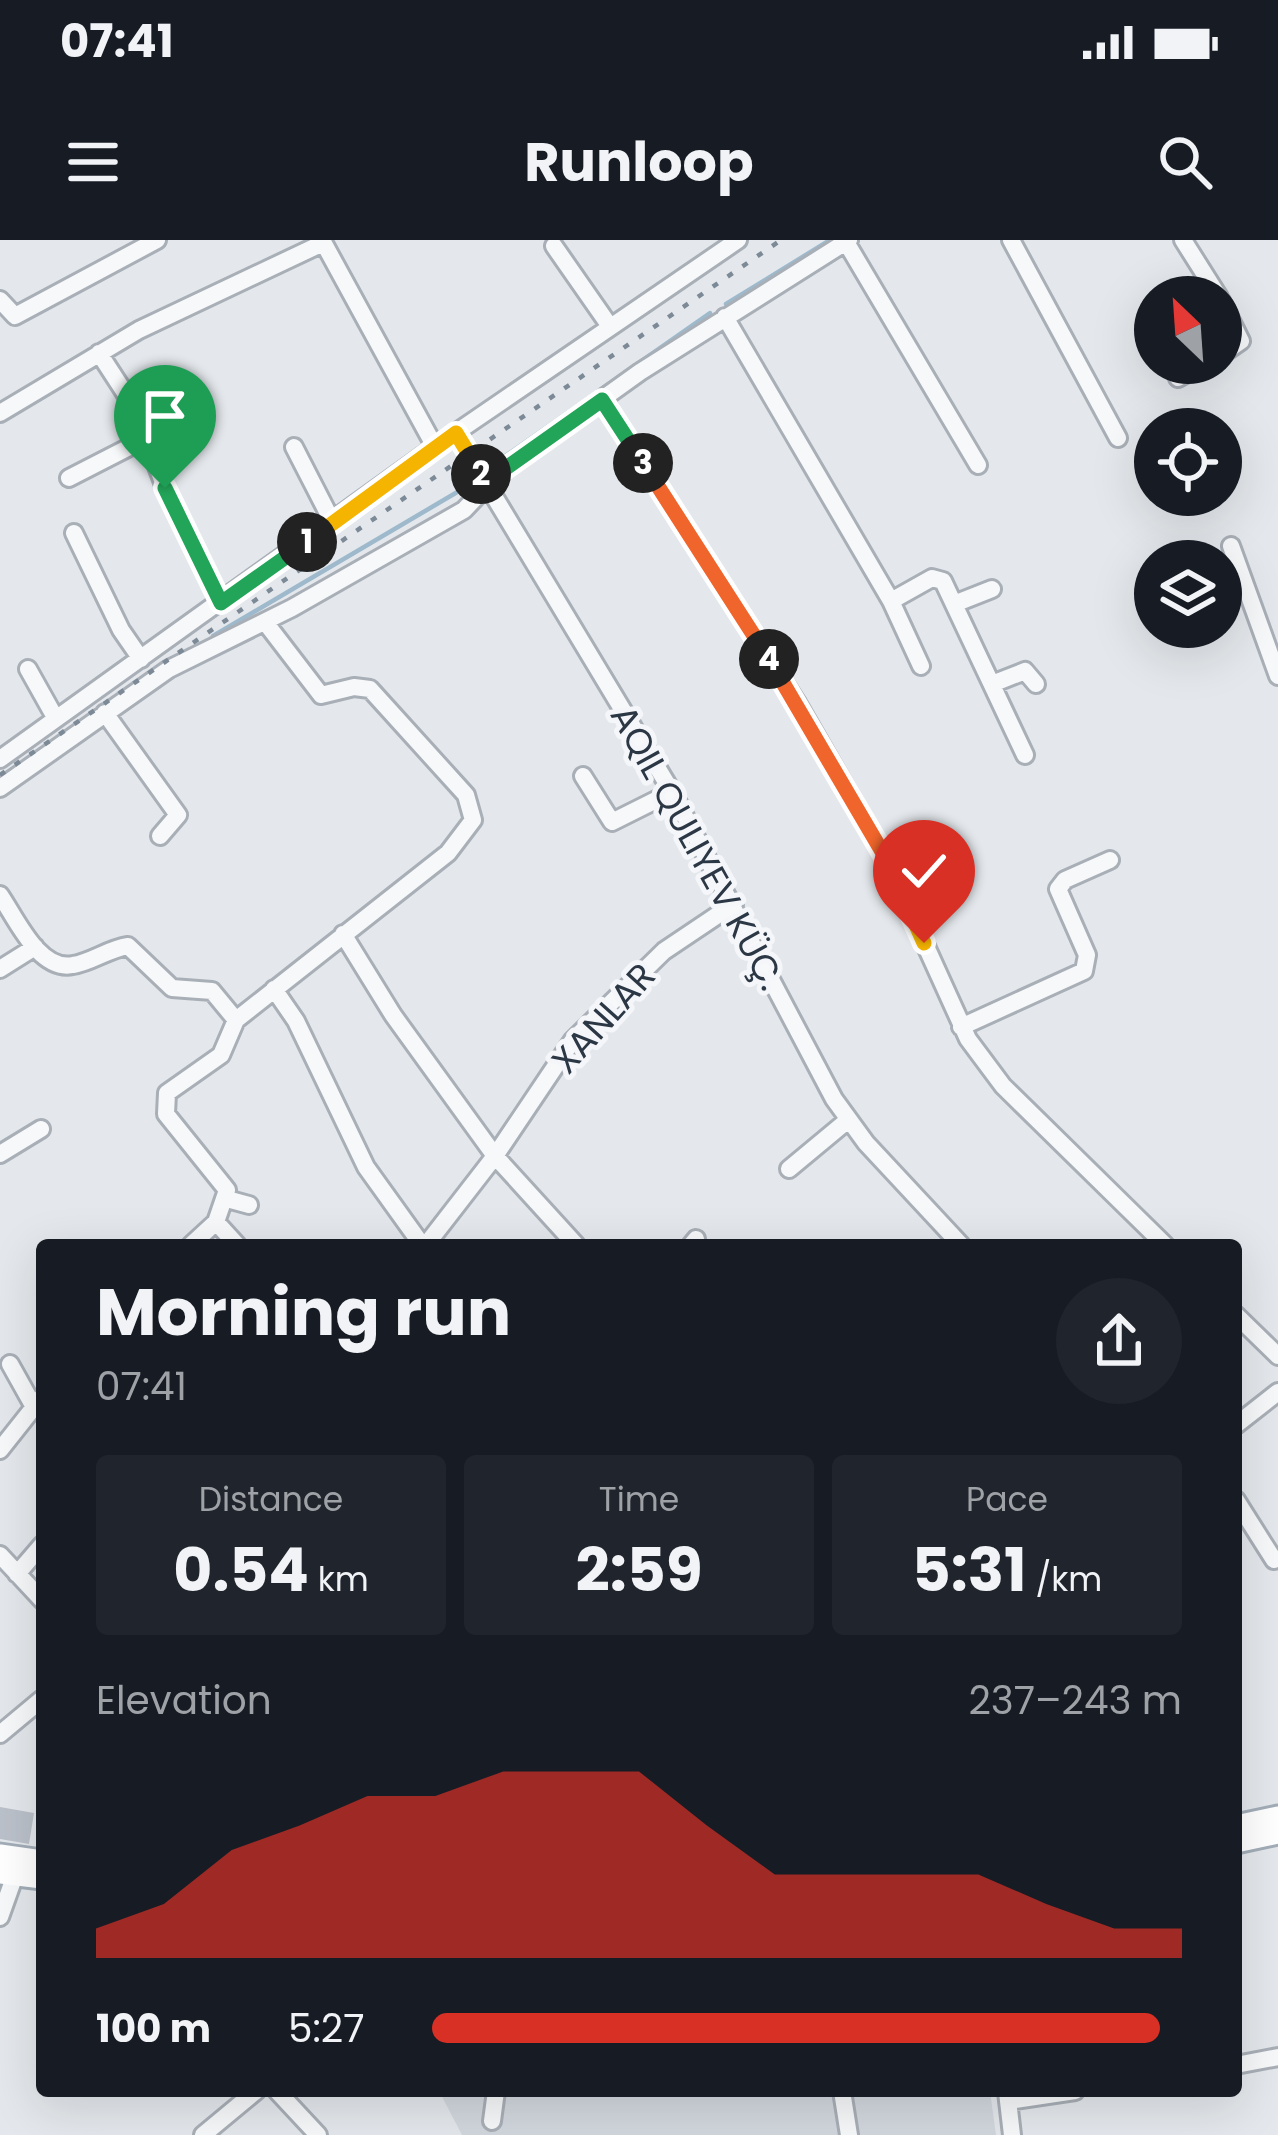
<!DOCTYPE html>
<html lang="en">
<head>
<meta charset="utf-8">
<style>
  body { margin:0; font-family:Poppins,sans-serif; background:#20242c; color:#f1f3f6; height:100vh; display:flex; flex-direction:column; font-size:45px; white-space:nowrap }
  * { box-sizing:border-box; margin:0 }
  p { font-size:39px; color:#9ea1a6 }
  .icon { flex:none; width:66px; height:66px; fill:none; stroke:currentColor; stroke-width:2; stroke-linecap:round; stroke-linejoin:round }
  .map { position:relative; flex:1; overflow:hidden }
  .side { position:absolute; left:36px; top:999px; width:1206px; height:858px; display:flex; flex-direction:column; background:#171b24; border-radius:12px; box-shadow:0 12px 48px #0002 }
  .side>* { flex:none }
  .needle { width:78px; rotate:335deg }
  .fabs { position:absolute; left:1134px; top:36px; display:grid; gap:24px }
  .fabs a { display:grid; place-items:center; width:108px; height:108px; border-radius:50%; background:#171b24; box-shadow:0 12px 48px #0002; font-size:60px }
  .pin { position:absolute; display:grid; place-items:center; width:102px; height:102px; color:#fff; margin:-123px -51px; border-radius:50% 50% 50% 0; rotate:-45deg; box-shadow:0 0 12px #0007 }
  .pin .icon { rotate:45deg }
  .km { position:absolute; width:60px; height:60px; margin:-30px; border-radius:50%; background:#222; color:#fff; font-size:33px; line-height:60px; text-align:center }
  .round { display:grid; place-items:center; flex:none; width:126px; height:126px; border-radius:63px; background:#20242c }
  .summary { display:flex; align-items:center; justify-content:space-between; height:204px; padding:0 60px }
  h1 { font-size:66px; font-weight:700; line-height:90px }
  .figures { display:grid; grid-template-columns:repeat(3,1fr); gap:18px; height:204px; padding:12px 60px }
  .figures div { display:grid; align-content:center; border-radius:12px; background:#20242c; text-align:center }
  .figures b { font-size:60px; font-weight:700 }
  .figures small { font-size:33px; font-weight:400 }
  .figures p { font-size:33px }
  .chart { height:336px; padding:24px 60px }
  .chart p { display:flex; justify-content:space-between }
  .chart svg { width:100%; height:216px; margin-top:12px; fill:#d93025; opacity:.7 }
  ul { padding:0 60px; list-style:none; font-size:39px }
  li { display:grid; grid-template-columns:192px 144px 1fr; align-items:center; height:90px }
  li i { height:30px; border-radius:15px; background:#d93025 }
  .status { display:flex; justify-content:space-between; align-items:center; height:84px; padding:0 60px; background:#171b24; direction:ltr }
  .status svg { height:33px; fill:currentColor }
  header { display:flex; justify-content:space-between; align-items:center; height:156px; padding:0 60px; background:#171b24; font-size:54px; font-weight:700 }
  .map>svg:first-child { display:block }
  .built { fill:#d2d7de }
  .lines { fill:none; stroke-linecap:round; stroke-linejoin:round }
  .stream { stroke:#9eb9cc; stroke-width:4.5 }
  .building { fill:#bbc1ca }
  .minor-casing { stroke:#a9afb7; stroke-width:22 }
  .major-casing { stroke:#a2adb8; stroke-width:27 }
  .minor { stroke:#f7f8fa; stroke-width:16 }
  .major { stroke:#fff; stroke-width:21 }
  .rail { stroke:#7c8996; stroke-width:4.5; stroke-dasharray:6 12; stroke-linecap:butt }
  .split-1-casing { stroke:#fff; stroke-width:24 }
  .split-2-casing { stroke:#fff; stroke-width:24 }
  .split-3-casing { stroke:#fff; stroke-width:24 }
  .split-4-casing { stroke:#fff; stroke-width:24 }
  .split-5-casing { stroke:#fff; stroke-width:24 }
  .split-6-casing { stroke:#fff; stroke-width:24 }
  .split-1 { stroke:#22a559; stroke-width:15 }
  .split-2 { stroke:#f5b400; stroke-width:15 }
  .split-3 { stroke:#22a559; stroke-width:15 }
  .split-4 { stroke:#f0652b; stroke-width:15 }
  .split-5 { stroke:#f0652b; stroke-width:15 }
  .split-6 { stroke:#f5b400; stroke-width:15 }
  .labels { text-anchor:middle; stroke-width:10; stroke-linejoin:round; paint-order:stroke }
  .street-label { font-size:36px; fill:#2b3745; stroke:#f4f6f9 }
</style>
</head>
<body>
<div class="status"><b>07:41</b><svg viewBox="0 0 49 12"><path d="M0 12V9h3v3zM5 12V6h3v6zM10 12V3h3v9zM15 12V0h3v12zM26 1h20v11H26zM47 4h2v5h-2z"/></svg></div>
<header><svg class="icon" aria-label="menu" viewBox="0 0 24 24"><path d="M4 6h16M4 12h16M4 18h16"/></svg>Runloop<svg class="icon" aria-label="search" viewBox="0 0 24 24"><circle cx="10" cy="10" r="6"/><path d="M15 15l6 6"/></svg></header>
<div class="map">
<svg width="1278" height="1895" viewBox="0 0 1278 1895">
  <rect width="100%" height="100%" fill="#e4e8ec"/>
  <path class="built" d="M439 1851H990L996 1895H462Z"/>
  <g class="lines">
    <path class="stream" d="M726 64 830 0
      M491 226 710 73
      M213 396 476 241"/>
  </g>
  <path class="building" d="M0 1567 34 1573 29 1604 0 1599Z"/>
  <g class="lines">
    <defs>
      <path id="minor" d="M322 0 435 207
        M1011 0 1118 198
        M1183 0 1219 57
        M846 2 978 225
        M554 6 609 85
        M0 60 15 76 157 0
        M1221 61 1241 101 1221 115
        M725 77 891 361 932 338 943 341 1025 515
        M99 113 136 170 165 248 221 363
        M1178 138 1206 123
        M602 160 797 463 886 618 968 799 1003 846 1165 1005
        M0 173 139 90 323 3
        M456 193 672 552 834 859 866 903 961 1005
        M294 207 333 283
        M69 238 147 198
        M74 293 121 390 141 419
        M1231 306 1278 436
        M891 361 921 426
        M954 364 992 349
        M28 429 56 479
        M992 444 1025 431 1036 444
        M105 473 178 575 160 596
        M0 519 435 207 738 0
        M583 536 612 582 672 552
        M0 548 169 429 292 368 464 270 499 233 640 132 849 0
        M0 655C16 678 39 732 73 725 92 722 108 709 128 706L172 748 212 751 236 780
        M343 694 393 775 495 916 576 1005
        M0 729 35 707
        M274 749 296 781 366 927 422 1005
        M961 787 1084 731 1087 715 1058 649 1065 640 1110 620
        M0 914 41 889
        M789 929 848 880
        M227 959 249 965
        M216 982 237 1005
        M191 1005 216 982 227 950 166 874 167 853 221 815 236 780 448 613 473 580 466 555 370 449 354 447 321 455 265 382
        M426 1005 495 916 573 800 664 711 734 664
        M691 1005 696 999
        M1236 1075 1278 1116
        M10 1124 34 1167
        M1236 1185 1278 1152
        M0 1210 42 1157
        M1236 1260 1274 1320
        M0 1315 42 1360
        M17 1334 42 1305
        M0 1494 42 1459
        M0 1677 15 1635
        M1236 1825 1278 1817
        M277 1851 318 1895
        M842 1851 849 1895
        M1007 1852 1012 1895
        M1008 1861 1075 1851
        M492 1881 496 1851
        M203 1895 256 1851"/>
      <path id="major" d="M1236 1586 1278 1577
        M1236 1602 1278 1593
        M0 1615 42 1621
        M0 1633 42 1638"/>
    </defs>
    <use href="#minor" class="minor-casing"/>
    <use href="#major" class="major-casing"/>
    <use href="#minor" class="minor"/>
    <use href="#major" class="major"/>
    <path class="rail" d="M0 535 781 0"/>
  </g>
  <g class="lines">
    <defs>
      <path id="split-1" d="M165 248 221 363 307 302"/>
      <path id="split-2" d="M307 302 456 193 481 234"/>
      <path id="split-3" d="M481 234 488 247 499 233 602 160 643 223"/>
      <path id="split-4" d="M643 223 769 419"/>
      <path id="split-5" d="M769 419 887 620"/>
      <path id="split-6" d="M887 620 924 703"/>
    </defs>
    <use href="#split-1" class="split-1-casing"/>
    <use href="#split-2" class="split-2-casing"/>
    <use href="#split-3" class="split-3-casing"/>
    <use href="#split-4" class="split-4-casing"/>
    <use href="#split-5" class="split-5-casing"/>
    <use href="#split-6" class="split-6-casing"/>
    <use href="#split-1" class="split-1"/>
    <use href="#split-2" class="split-2"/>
    <use href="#split-3" class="split-3"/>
    <use href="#split-4" class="split-4"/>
    <use href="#split-5" class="split-5"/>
    <use href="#split-6" class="split-6"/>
  </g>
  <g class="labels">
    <g class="street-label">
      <text transform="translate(698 607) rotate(61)" y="13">AQIL QULIYEV KÜÇ.</text>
      <text transform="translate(603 778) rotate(-48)" y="13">XANLAR</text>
    </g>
  </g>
</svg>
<div class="fabs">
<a><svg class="needle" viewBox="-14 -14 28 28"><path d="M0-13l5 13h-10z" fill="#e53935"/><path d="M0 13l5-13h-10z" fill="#9ea1a6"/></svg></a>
<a><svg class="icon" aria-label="locate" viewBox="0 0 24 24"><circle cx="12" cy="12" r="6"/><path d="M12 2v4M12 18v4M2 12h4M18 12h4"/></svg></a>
<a><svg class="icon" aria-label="layers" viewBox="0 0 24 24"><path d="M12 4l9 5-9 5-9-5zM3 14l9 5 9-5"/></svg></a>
</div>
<div class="pin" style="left:165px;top:248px;background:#1e9e55"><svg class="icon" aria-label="arrive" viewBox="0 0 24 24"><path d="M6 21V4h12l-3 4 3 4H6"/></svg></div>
<div class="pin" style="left:924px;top:703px;background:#d93025"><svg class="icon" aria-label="check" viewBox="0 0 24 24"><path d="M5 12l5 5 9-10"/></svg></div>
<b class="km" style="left:307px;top:302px">1</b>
<b class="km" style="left:481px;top:234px">2</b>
<b class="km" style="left:643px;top:223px">3</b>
<b class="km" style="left:769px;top:419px">4</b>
<section class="side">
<div class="summary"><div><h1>Morning run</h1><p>07:41</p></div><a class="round"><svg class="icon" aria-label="share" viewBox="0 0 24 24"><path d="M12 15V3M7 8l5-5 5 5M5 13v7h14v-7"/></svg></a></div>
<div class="figures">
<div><p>Distance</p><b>0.54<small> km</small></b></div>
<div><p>Time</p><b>2:59</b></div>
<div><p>Pace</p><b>5:31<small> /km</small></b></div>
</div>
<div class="chart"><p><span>Elevation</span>237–243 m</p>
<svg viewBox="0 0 160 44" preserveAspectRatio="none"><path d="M0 44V38L10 33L20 22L30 17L40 11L50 11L60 6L70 6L80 6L90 17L100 27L110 27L120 27L130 27L140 33L150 38L160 38V44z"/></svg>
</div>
<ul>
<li><b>100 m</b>5:27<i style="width:97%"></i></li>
</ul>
</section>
</div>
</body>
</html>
